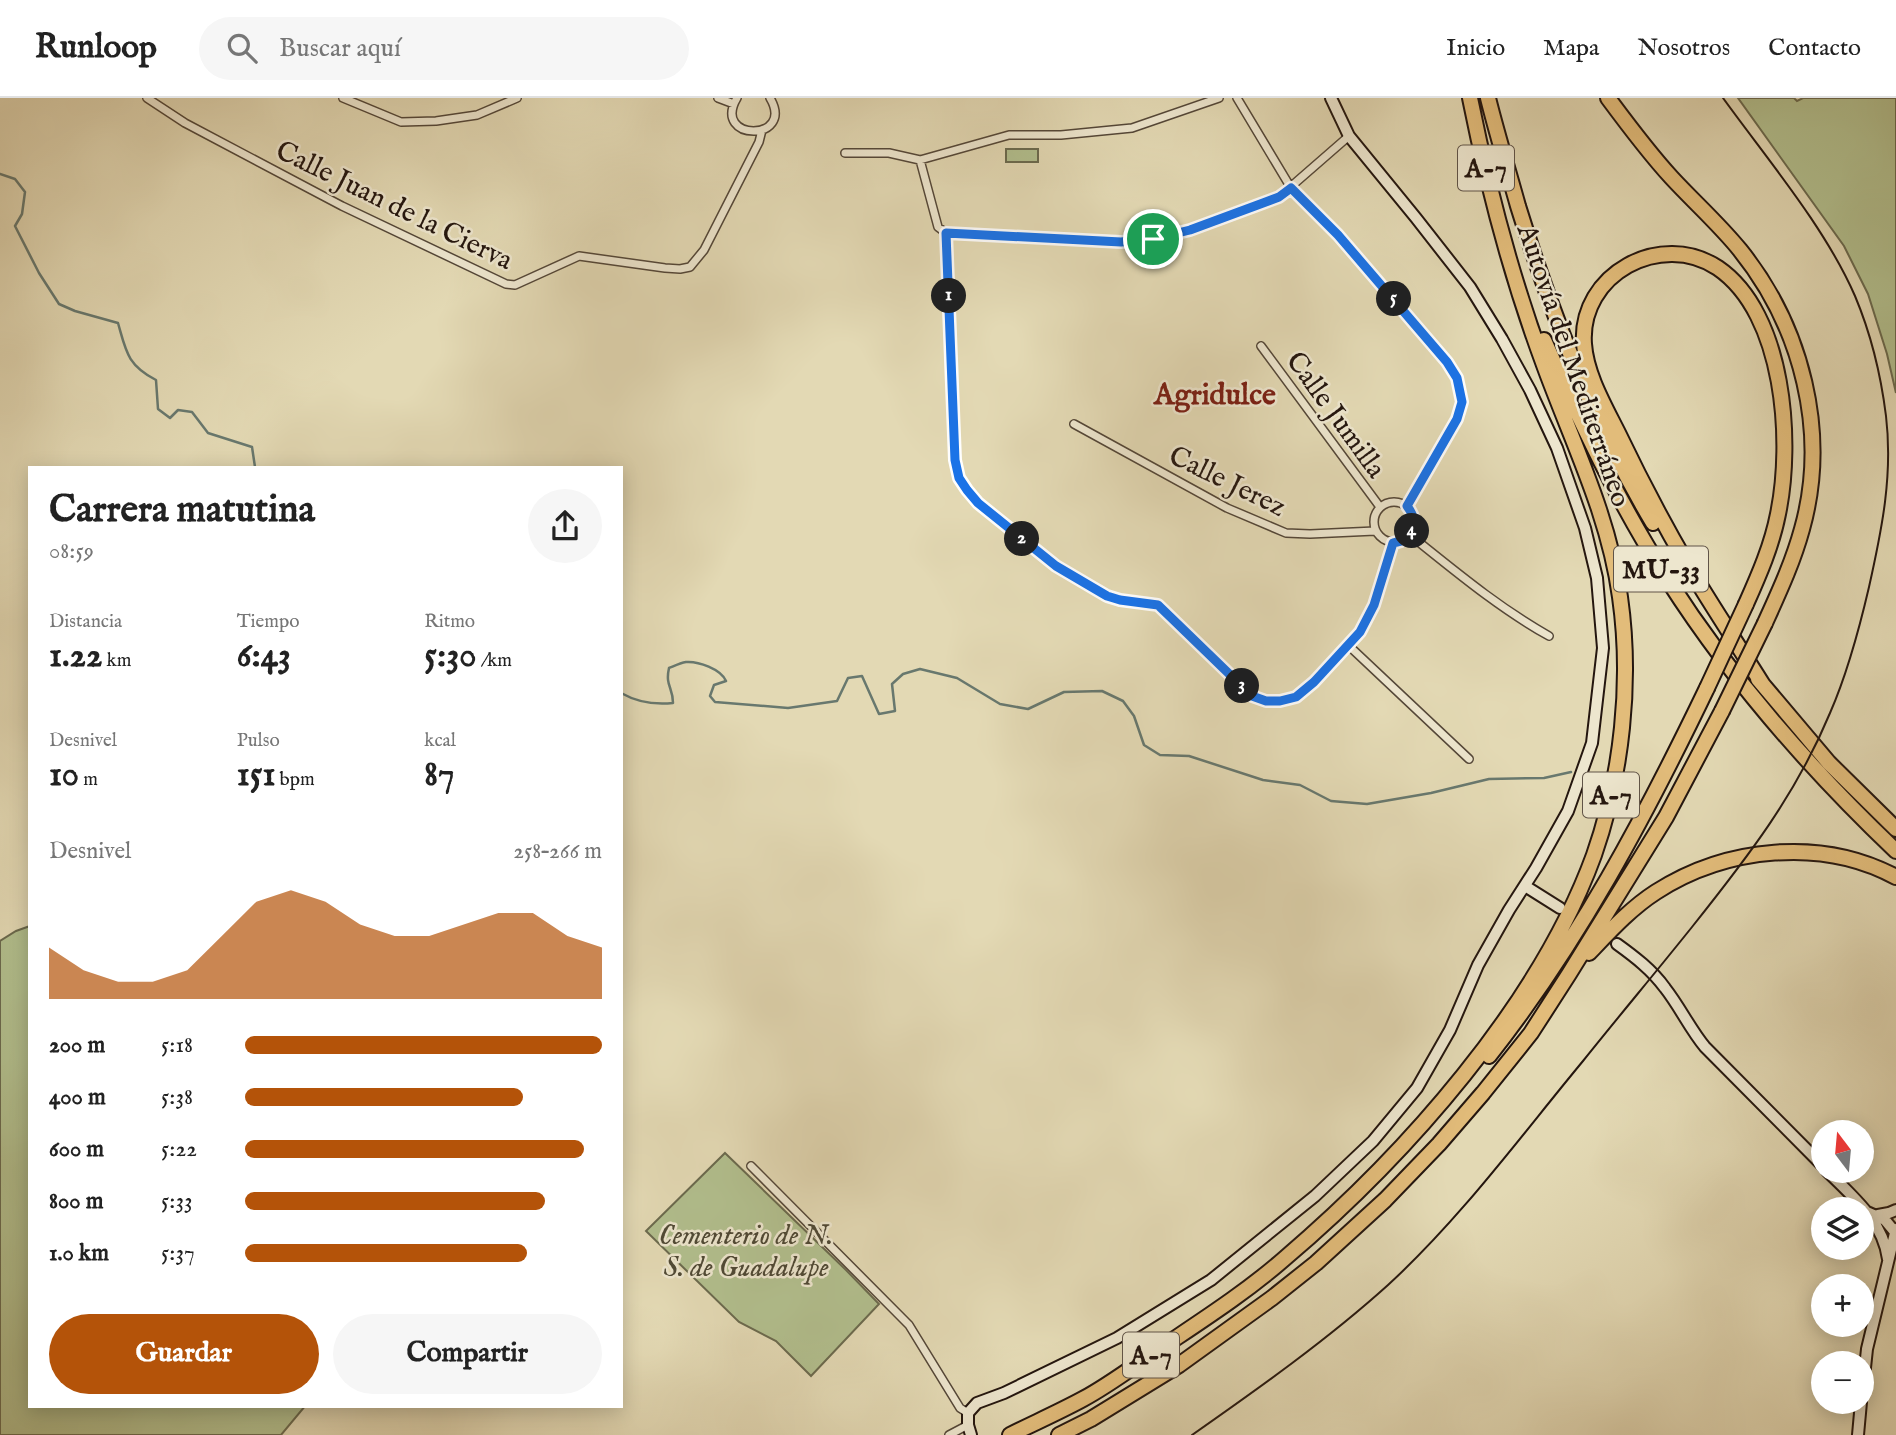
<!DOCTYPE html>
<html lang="es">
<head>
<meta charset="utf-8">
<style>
  body { margin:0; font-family:"IM FELL English",serif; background:#f6f6f6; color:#222; height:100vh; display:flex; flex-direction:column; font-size:26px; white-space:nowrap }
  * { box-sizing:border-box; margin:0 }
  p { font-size:23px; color:#767676 }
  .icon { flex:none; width:38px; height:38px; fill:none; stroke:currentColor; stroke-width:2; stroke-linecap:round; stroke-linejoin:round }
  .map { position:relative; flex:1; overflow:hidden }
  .drawer { position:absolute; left:28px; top:368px; width:595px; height:942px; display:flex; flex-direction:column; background:#fff; border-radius:0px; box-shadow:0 4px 18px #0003 }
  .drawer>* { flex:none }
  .needle { width:46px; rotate:344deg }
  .buttons { position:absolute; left:1811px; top:1022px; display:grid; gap:14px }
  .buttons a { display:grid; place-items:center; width:63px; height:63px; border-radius:50%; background:#fff; box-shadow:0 4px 18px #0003; font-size:35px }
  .pin { position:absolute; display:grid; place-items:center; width:60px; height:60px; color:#fff; margin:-30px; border:4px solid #fff; border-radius:50%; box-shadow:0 2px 7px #0007 }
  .km { position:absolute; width:35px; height:35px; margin:-18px; border-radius:50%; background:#222; color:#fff; font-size:19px; line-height:35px; text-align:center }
  .round { display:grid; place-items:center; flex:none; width:74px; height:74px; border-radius:37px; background:#f6f6f6 }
  .headline { display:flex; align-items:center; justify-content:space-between; height:119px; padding:0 21px }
  h1 { font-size:38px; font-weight:800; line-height:52px }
  .figures { display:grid; grid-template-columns:repeat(3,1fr); gap:10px; height:119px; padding:7px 21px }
  .figures div { display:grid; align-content:center }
  .figures b { font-size:35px; font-weight:800 }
  .figures small { font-size:19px; font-weight:400 }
  .figures p { font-size:19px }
  .chart { height:196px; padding:14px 21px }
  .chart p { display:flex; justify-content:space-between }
  .chart svg { width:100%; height:126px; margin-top:7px; fill:#b45309; opacity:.7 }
  .cta { display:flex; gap:14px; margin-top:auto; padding:14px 21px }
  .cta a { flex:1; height:80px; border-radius:42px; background:#b45309; color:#fff; font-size:28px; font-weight:800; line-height:80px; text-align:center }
  .cta a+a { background:#f6f6f6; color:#222 }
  ul { padding:0 21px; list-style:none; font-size:23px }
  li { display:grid; grid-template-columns:112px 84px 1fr; align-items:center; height:52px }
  li i { height:18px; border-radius:9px; background:#b45309 }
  header { display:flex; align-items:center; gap:42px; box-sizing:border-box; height:98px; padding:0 35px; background:#fff; border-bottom:2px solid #e0e0e0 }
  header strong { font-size:33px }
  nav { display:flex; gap:38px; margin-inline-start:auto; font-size:24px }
  .search { width:490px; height:63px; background:#f6f6f6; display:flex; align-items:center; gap:18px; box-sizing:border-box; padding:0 24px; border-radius:38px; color:#767676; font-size:26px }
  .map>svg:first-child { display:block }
  .green { fill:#b2bf8e; stroke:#6b6a4e; stroke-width:2 }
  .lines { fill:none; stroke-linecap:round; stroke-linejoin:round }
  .stream { stroke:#68786e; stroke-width:2.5 }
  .street-casing { stroke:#544738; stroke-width:10 }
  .secondary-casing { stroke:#24160f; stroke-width:14 }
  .highway-casing { stroke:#24160f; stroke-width:18 }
  .street { stroke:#ede6ce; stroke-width:7 }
  .secondary { stroke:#ede6ce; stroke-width:10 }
  .highway { stroke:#e2bc7a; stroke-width:14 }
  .tram { stroke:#24160f; stroke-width:2 }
  .highway-bridge-casing { stroke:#24160f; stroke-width:18; stroke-linecap:butt }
  .highway-bridge { stroke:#e2bc7a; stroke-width:14 }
  .route-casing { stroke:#fff; stroke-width:14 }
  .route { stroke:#1a73e8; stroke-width:9 }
  .labels { text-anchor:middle; stroke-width:5; stroke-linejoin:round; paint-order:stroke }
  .shield { fill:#ede6ce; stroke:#605448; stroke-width:2 }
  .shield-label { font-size:26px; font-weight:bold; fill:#24160f }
  .street-label { font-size:28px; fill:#24160f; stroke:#ede6ce }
  .park-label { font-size:28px; font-style:italic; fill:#4f4935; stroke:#ede6ce }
  .neighbourhood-label { font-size:30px; font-weight:bold; fill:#7a1f14; stroke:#ede6ce }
</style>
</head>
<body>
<header>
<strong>Runloop</strong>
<div class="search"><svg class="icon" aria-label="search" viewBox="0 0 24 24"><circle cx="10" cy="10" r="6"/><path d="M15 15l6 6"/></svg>Buscar aquí</div>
<nav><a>Inicio</a><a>Mapa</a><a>Nosotros</a><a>Contacto</a></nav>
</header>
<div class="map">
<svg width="1896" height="1337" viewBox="0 0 1896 1337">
  <rect width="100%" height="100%" fill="#e3d9b4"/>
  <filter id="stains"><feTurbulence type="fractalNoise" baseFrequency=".00286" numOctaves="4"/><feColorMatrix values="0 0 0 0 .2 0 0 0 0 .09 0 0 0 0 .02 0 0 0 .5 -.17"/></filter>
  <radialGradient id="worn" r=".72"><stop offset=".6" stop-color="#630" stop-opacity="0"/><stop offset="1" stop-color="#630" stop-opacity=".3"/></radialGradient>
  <path class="green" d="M1738 0H1794L1797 3 1803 0H1896V295L1887 256 1868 196 1844 148Z
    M1006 51H1038V64H1006Z
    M30 828V1307H306L281 1337H0V843L16 833Z
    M725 1055 846 1172 879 1206 811 1278 776 1243 739 1224 646 1133Z"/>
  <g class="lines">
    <path class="stream" d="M0 76 15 81 25 94 22 116 15 128 39 175 59 206 75 213 118 225C126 253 127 267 156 282L158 311 170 320 178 312 192 314 208 335 252 349 255 369
      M621 595C637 604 655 607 673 605 673 589 665 588 669 570 674 568 680 565 686 564 698 563 721 571 726 583L714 587 710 598 715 604 788 610 837 603 848 580 862 578 879 616 895 613 892 586 903 576 920 571 957 580 1000 606 1028 611 1064 594 1102 593 1123 603 1134 618 1144 647 1160 657 1189 658 1263 682 1300 687 1331 703 1367 706 1431 695 1489 681 1544 680 1571 674"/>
    <defs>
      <path id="street" d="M147 0 185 25 342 108 506 186 515 187 579 158 665 170 680 171 690 169 704 152 759 44 762 32
        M343 0 401 24 436 23 477 17 517 0
        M718 0 734 6
        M737 0C711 44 796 44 770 0
        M1237 0 1291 90 1338 137 1447 264 1457 280 1462 305 1457 321 1407 408
        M845 55H889L920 62 1009 37H1061L1132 30 1219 0
        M920 62 938 129 946 135 1121 144 1153 141 1190 132 1279 99 1349 38
        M946 135 955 362 959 380 967 392 978 405 1056 468 1107 498 1120 502 1158 507 1252 598 1266 603H1281L1296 599 1314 584 1360 534 1374 507 1393 445
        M1261 248 1380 409
        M1074 326 1227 410 1286 435 1310 436 1375 433
        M1374 424a20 20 0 1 1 40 0a20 20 0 1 1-40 0Z
        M1410 437C1455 473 1499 510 1549 538
        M1348 547 1469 661
        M751 1068 909 1227 960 1310 968 1315
        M949 1337 968 1327"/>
      <path id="secondary" d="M1525 788 1560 810
        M1617 846C1635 859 1652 872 1665 890 1680 909 1690 931 1705 949L1824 1069
        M1827 1073C1852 1098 1883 1123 1888 1161
        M1867 1114 1885 1122 1895 1134
        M1878 1117 1889 1115 1896 1112
        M1862 1298 1867 1251 1896 1131
        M971 1337 968 1327V1315L977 1305 1004 1295 1117 1240 1211 1182 1315 1098 1373 1043 1417 990 1450 932 1478 867 1509 812 1536 770 1568 713 1592 645 1603 550 1597 480 1585 430 1557 350 1530 292 1502 241 1470 189 1416 120 1349 38 1331 0
        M1858 1337 1861 1304"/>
      <path id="highway" d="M1488 0C1497 36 1508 72 1518 108 1552 218 1594 326 1653 425
        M1608 0C1628 27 1648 54 1671 79 1693 103 1719 126 1740 152 1802 229 1829 335 1802 431 1793 464 1779 494 1765 525
        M1544 242C1581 325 1619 406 1668 482 1732 582 1810 671 1896 753
        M1746 506C1759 477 1772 447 1778 416 1793 344 1785 216 1718 170 1661 132 1579 176 1584 246 1586 276 1604 307 1618 335 1639 379 1662 423 1687 466 1711 507 1738 547 1763 587
        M1758 581 1829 665 1896 731
        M1589 855C1610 833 1631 810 1656 794 1726 749 1822 739 1896 779
        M1489 958C1578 845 1645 719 1707 590
        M1010 1337C1034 1325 1059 1314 1083 1301 1109 1287 1134 1268 1158 1252 1201 1223 1245 1195 1284 1161 1405 1058 1539 908 1594 757 1622 677 1632 583 1620 499 1609 417 1572 344 1544 267 1512 181 1488 90 1470 0
        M1059 1337 1091 1321 1179 1267 1272 1200 1316 1165 1385 1102 1439 1046 1483 995 1531 935 1569 876 1666 719 1722 613"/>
    </defs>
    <use href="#street" class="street-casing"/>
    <use href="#secondary" class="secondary-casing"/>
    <use href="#highway" class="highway-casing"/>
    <use href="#street" class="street"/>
    <use href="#secondary" class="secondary"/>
    <use href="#highway" class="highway"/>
    <path class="tram" d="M1192 1337C1259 1290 1327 1242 1388 1187 1461 1120 1520 1039 1583 963 1619 918 1656 874 1692 829 1747 760 1796 697 1830 615 1848 574 1859 532 1869 489 1882 431 1893 377 1886 318 1881 278 1871 236 1855 198 1825 129 1767 61 1723 0"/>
    <defs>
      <path id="highway-bridge" d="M1707 590 1746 506
        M1722 613 1765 525"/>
    </defs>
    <use href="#highway-bridge" class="highway-bridge-casing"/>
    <use href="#highway-bridge" class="highway-bridge"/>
  </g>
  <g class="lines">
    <defs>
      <path id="route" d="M1291 90 1338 137 1447 264 1457 280 1462 304 1457 321 1407 408C1420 425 1414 442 1393 445L1374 507 1360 534 1314 584 1296 599 1280 603H1266L1252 598 1158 507 1120 502 1107 498 1056 468 978 405 967 392 959 380 955 362 946 135 1121 144 1153 141 1190 132 1263 105 1279 99Z"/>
    </defs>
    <use href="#route" class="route-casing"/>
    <use href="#route" class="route"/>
  </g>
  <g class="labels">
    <g class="shield">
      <rect x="1458" y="47.5" width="56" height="45" rx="5"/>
      <rect x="1614" y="448.5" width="94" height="45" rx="5"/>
      <rect x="1583" y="674.5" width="56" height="45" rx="5"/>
      <rect x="1123" y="1234.5" width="56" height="45" rx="5"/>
    </g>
    <g class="shield-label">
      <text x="1486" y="79">A-7</text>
      <text x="1661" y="480">MU-33</text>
      <text x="1611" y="706">A-7</text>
      <text x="1151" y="1266">A-7</text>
    </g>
    <g class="street-label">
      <text transform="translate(395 106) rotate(26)" y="10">Calle Juan de la Cierva</text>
      <text transform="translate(1575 267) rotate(71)" y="10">Autovía del Mediterráneo</text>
      <text transform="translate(1337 316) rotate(54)" y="10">Calle Jumilla</text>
      <text transform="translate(1228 382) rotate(26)" y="10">Calle Jerez</text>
    </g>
    <g class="park-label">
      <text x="746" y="1146">Cementerio de N.<tspan x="746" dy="32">S. de Guadalupe</tspan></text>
    </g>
    <g class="neighbourhood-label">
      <text x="1215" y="306">Agridulce</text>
    </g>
  </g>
  <rect width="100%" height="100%" filter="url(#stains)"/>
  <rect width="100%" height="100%" fill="url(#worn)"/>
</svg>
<div class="buttons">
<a><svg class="needle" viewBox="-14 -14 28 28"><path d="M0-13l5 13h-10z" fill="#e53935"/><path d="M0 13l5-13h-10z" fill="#767676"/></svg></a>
<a><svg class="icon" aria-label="layers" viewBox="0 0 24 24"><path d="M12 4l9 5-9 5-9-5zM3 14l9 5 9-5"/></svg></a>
<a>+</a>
<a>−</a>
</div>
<div class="pin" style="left:1153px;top:141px;background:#1e9e55"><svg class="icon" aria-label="arrive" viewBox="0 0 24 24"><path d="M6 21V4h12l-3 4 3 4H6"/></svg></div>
<b class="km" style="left:949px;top:198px">1</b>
<b class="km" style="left:1022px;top:441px">2</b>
<b class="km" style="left:1242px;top:588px">3</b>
<b class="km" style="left:1412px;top:433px">4</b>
<b class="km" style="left:1394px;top:201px">5</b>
<section class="drawer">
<div class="headline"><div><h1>Carrera matutina</h1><p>08:59</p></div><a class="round"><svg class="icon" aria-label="share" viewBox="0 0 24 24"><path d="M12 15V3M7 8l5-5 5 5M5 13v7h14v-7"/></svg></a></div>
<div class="figures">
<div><p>Distancia</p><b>1.22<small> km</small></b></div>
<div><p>Tiempo</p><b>6:43</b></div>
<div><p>Ritmo</p><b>5:30<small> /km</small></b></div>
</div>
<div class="figures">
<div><p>Desnivel</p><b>10<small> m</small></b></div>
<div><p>Pulso</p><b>151<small> bpm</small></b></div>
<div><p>kcal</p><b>87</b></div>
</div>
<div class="chart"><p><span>Desnivel</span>258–266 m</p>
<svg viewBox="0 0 160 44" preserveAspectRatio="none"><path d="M0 44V26L10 34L20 38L30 38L40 34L50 22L60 10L70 6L80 10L90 18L100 22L110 22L120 18L130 14L140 14L150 22L160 26V44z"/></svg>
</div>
<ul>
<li><b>200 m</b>5:18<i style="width:100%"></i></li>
<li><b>400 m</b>5:38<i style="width:78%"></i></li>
<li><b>600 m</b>5:22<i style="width:95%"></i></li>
<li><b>800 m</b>5:33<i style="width:84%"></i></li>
<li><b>1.0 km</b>5:37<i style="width:79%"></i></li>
</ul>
<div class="cta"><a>Guardar</a><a>Compartir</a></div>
</section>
</div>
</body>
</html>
